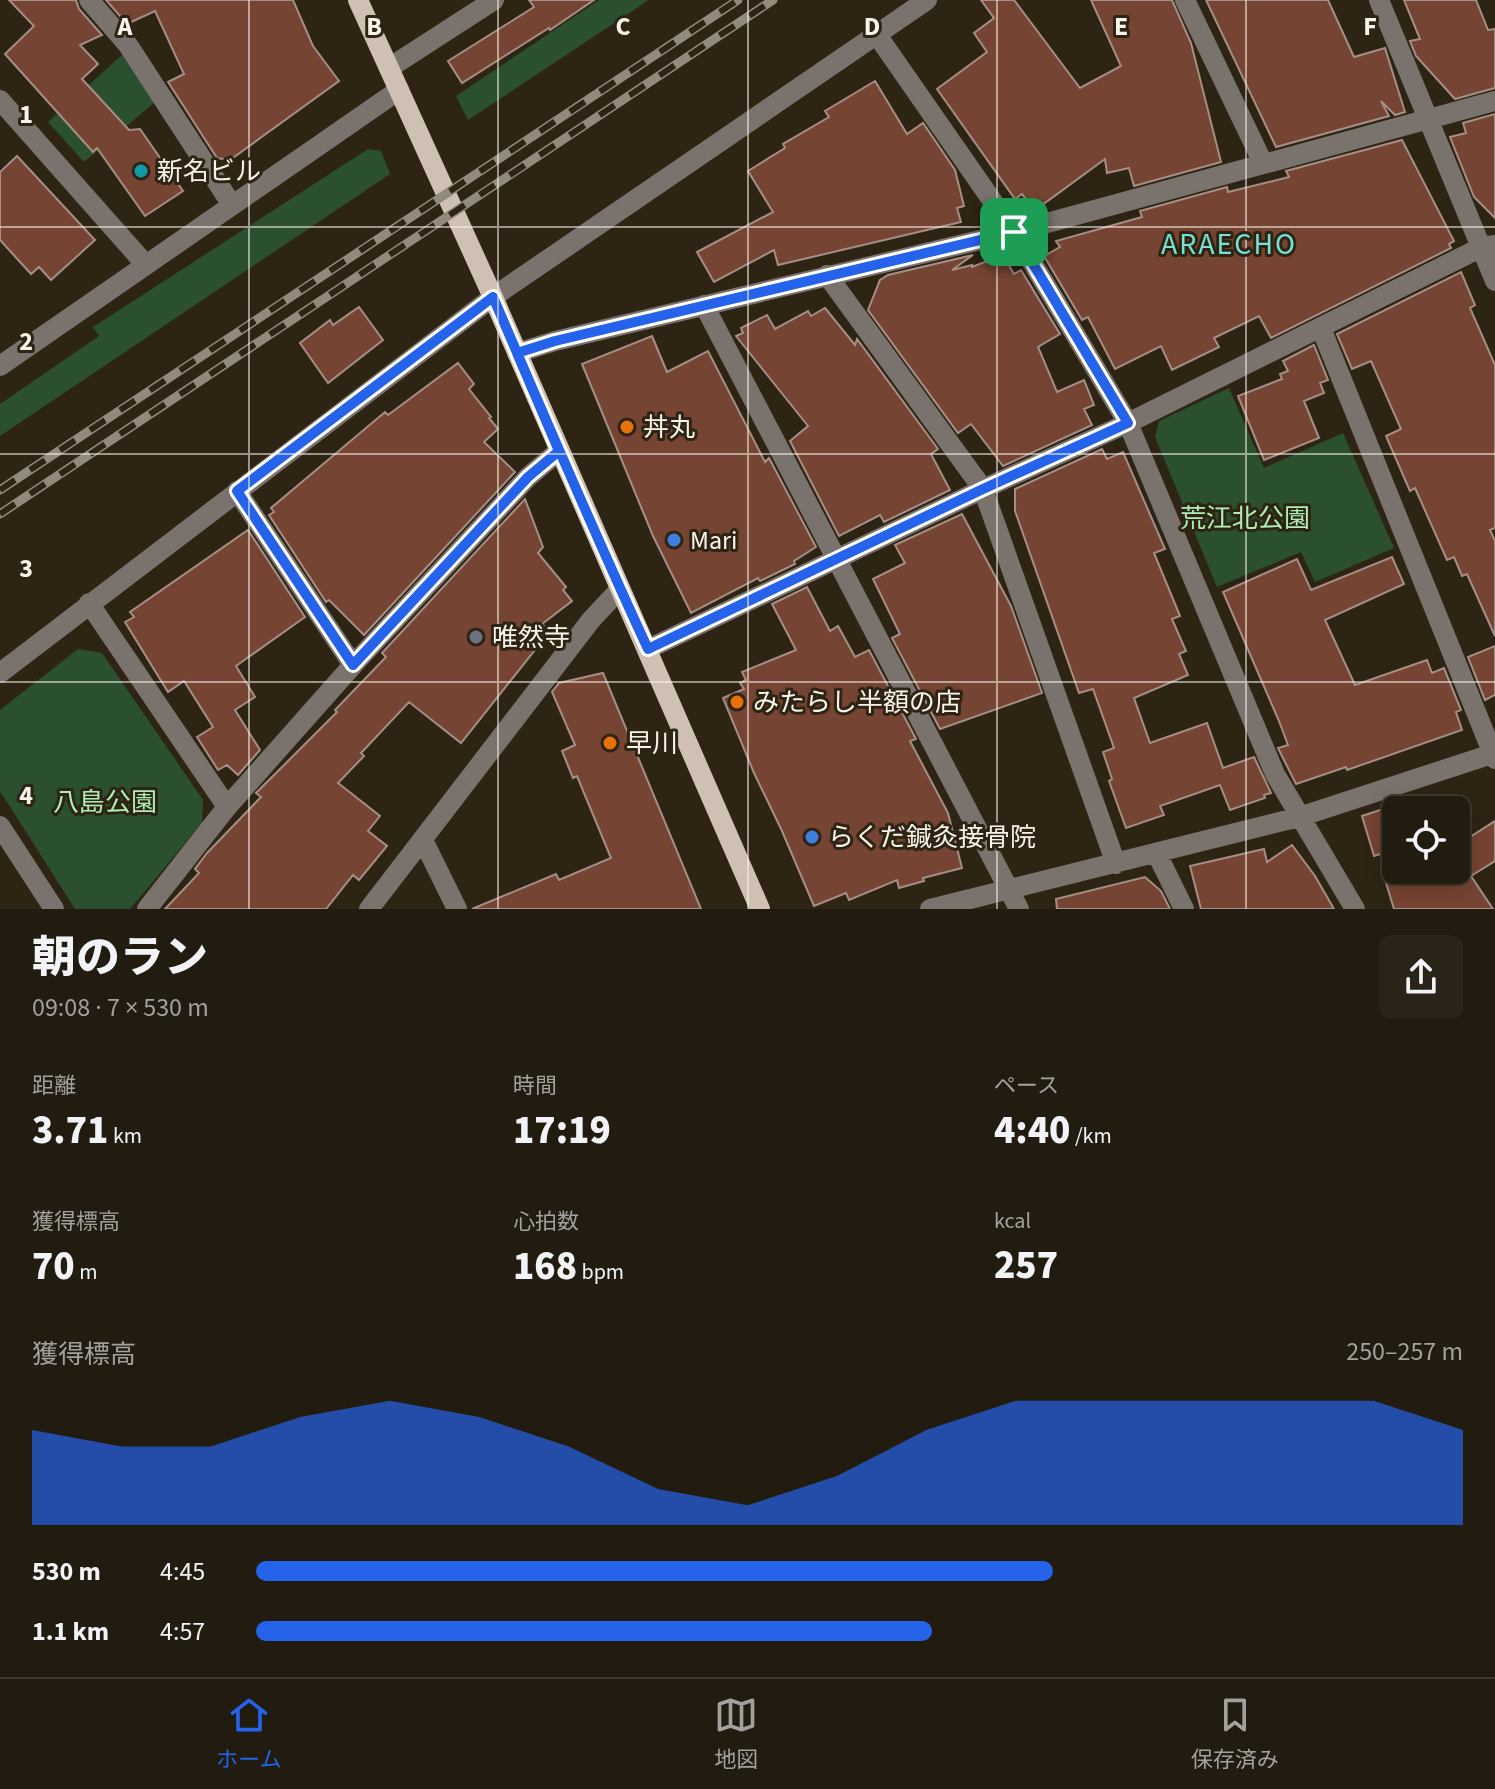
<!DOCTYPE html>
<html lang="ja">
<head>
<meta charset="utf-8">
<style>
  body { margin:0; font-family:"Source Sans 3","Noto Sans JP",sans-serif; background:#2a2418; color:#f1f3f6; height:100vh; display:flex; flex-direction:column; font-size:30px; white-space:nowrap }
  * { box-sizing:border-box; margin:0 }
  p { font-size:26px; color:#a2a19e }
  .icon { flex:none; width:44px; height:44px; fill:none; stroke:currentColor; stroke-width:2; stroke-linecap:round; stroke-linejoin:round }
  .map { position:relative; height:909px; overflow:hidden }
  .details { display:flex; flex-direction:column; background:#221b0f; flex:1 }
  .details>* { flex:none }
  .buttons { position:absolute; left:1382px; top:796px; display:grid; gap:16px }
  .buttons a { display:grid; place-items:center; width:88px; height:88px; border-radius:12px; background:#221b0f; box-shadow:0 4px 20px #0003,0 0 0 2px #3f392f; font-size:40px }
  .pin { position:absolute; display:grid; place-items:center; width:68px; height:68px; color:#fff; margin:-34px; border-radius:16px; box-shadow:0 4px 12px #0006 }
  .round { display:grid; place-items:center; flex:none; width:84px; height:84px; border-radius:12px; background:#2a2418 }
  .overview { display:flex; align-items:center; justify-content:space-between; height:136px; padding:0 32px }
  h1 { font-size:44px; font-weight:800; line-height:60px }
  .metrics { display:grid; grid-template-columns:repeat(3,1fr); gap:12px; height:136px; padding:8px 32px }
  .metrics div { display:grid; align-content:center }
  .metrics b { font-size:40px; font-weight:800 }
  .metrics small { font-size:22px; font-weight:400 }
  .metrics p { font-size:22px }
  .chart { height:224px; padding:16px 32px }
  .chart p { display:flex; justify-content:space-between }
  .chart svg { width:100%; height:144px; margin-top:8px; fill:#2563eb; opacity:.7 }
  ul { padding:0 32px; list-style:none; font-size:26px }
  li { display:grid; grid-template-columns:128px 96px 1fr; align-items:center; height:60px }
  li i { height:20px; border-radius:10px; background:#2563eb }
  .tab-bar { display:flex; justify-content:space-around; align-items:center; height:112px; border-top:2px solid #3f392f; background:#221b0f; font-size:22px; color:#a2a19e }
  .tab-bar a { display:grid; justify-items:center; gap:4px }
  .tab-bar .active { color:#2563eb }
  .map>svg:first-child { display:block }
  .green { fill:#2b5030 }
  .building { fill:#764432; stroke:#a58e86; stroke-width:2 }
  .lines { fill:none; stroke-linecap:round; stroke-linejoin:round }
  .minor { stroke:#7a726c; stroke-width:20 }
  .major { stroke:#d0c0b3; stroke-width:20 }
  .rail-casing { stroke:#928a7d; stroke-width:9 }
  .rail { stroke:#2e2414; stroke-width:6; stroke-dasharray:18; stroke-linecap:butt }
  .route-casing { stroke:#fff; stroke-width:16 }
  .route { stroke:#2563eb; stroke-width:10 }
  .grid { fill:none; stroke:#faf3e9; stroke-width:2; stroke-opacity:0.55 }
  .culture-dot { fill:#0f9aa8; stroke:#2e2414; stroke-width:3 }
  .food-dot { fill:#e8710a; stroke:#2e2414; stroke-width:3 }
  .shop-dot { fill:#3f7fe0; stroke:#2e2414; stroke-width:3 }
  .worship-dot { fill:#6b7280; stroke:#2e2414; stroke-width:3 }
  .labels { text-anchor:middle; stroke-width:6; stroke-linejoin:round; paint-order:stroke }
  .poi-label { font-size:26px; fill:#faf3e9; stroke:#2e2414; text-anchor:start }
  .park-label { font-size:26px; fill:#aceeb3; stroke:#2e2414 }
  .quarter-label { font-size:30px; letter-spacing:2px; fill:#77e1d6; stroke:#2e2414 }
  .grid-label { font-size:26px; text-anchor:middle; font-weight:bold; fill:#faf3e9; stroke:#2e2414; stroke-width:6; stroke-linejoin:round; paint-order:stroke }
</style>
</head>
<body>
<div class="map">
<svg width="1495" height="909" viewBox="0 0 1495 909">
  <rect width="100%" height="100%" fill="#2e2414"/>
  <path class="green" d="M599 0H649L468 120 456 96Z
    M123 54 155 102 84 162 48 122Z
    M368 149 381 151 390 174 0 436V404L99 336 93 327Z
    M1229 388 1264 468 1343 433 1394 548 1315 582 1301 552 1217 587 1155 437 1159 421Z
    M78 649 102 653 203 800 202 823 130 909H75L0 791V710Z"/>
  <path class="building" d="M9 0H76L79 9 102 35 80 45 98 64 82 79 129 130 140 129 183 191 145 216 97 148 93 152 5 54 34 26Z
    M106 0H293L313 46 339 81 230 160 217 158 168 82 184 74 155 11 127 24Z
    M529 0H594L550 30 549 28 462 83 448 61 534 7Z
    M981 0H1014L1080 88 1121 66 1091 0H1172L1191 43 1221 162 1134 186 1129 168 1107 173 1105 159 1034 211 1022 194 1015 199 937 89 987 52 974 33 994 18Z
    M1206 0H1328L1354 57 1385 48 1405 112 1395 115 1381 101 1389 116 1276 147Z
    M1404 0H1476L1488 30 1495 29V88L1455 99 1416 56 1410 41 1420 39Z
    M875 81 907 134 923 123 955 170 964 206 957 208 961 222 778 265 774 250 714 282 697 252 773 212 748 171 785 148 783 144 829 117 825 111Z
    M1495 114V218L1474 197 1450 137 1466 133 1463 123Z
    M1402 140 1454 241 1449 244 1451 248 1271 338 1259 316 1214 338 1219 347 1172 370 1161 346 1115 369 1088 317 1082 320 1044 256 1060 247 1056 241 1142 217 1140 211 1227 187 1228 192 1289 177 1286 171Z
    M17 156 95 240 51 280 39 267 31 274 0 240V172Z
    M973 255 952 270 972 265V267L995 258 997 262 1004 257 1014 274 1021 270 1060 334 1038 347 1057 392 1084 380 1094 405 1084 409 1092 425 1003 466 971 424 958 433 868 310 880 280 888 275Z
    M1461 272 1475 305 1470 308 1495 365V528L1490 530 1495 541V636L1467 574 1462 576 1454 557 1447 560 1415 488 1410 491 1386 436 1401 429 1371 361 1352 369 1337 334Z
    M359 307 383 340 328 383 300 343 330 320 333 325Z
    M825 308 855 345 857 339 938 449 931 454 950 490 884 522 880 515 839 536 790 441 808 426 736 336 743 333 741 328 767 315 775 329 808 311 811 316Z
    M652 336 667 372 708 351 765 462 769 458 816 547 794 561 795 564 760 581 758 578 691 613 653 536 582 364Z
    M1314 345 1328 380 1320 383 1324 393 1304 401 1319 438 1264 460 1238 396 1282 379 1280 374 1288 371 1283 361Z
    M458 363 474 384 469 389 491 417 489 418 498 429 484 442 515 472 364 635 329 600 326 602 269 515 274 512 271 508 385 412 388 415Z
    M1102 449 1107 459 1123 452 1165 549 1154 553 1180 616 1172 619 1186 651 1179 654 1188 675 1134 698 1150 743 1207 723 1223 768 1254 757 1271 793 1264 795 1265 798 1230 810 1220 785 1160 806 1164 815 1126 828 1109 781 1112 779 1103 752 1114 748 1093 689 1079 693 1015 511V489Z
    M525 499 543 547 538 553 566 587 563 590 572 601 542 624 550 631 461 743 409 702 361 753 364 756 338 783 380 816 368 831 387 846 359 880 353 875 326 909H165L199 873 195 869 207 853 261 797 256 793 337 712 335 710 386 657 382 653Z
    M962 514 1011 606 1042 693 940 729 892 638 900 634 873 579 905 563 895 545Z
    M248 530 305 617 236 666 255 697 235 710 260 750 238 775 227 765 218 770 197 737 213 727 184 681 168 692 125 622 134 617 130 612Z
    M1392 557 1404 584 1325 620 1355 685 1427 660 1432 673 1444 668 1461 710 1456 712 1462 730 1347 770 1346 767 1296 784 1278 748 1288 745 1279 721 1223 592 1297 559 1311 590Z
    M807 587 830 631 838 626 855 657 869 650 916 739 910 741 948 813 962 868 923 878 924 881 899 888 897 880 849 900 846 893 814 906 782 831 754 773 723 698 744 689 740 683 746 680 742 672 796 650 772 604Z
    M1495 646V695L1485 700 1468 657Z
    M603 673 701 909H472L556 874 559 880 611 858 577 776 573 778 562 751 575 745 552 692 559 683Z
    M1386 808 1396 840V849L1374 856 1362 816Z
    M1495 821V861L1471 876 1493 909H1394L1382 870H1456V846Z
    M1292 845 1315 876 1334 909H1201L1190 866 1264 849 1267 862Z
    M1145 877 1161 891 1170 909H1057L1056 899Z"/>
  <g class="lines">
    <path class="minor" d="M89 0 128 45 232 205
      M1185 0 1263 163
      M1379 0 1495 281
      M877 35 1014 232 1128 423 1275 774 1355 909
      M389 68 494 0
      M0 100 146 265
      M827 275 983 489 1116 864
      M704 305 1019 909
      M1321 328 1495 759
      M517 353 555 341 1014 232 1495 101
      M0 366 399 90
      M237 491 353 665
      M89 603 227 807
      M648 649 983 489 1128 423 1482 247 1495 245
      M0 673 493 297 927 0
      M0 826 54 909
      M423 840 457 909
      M1157 854 1184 909
      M147 909 227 807 353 665 528 477 559 451
      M369 909 591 620 620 589
      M930 909 1299 817 1495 753"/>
    <path class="major" d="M358 0 493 297 760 909"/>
    <defs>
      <path id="rail" d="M0 490 738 0
        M0 514 773 0"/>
    </defs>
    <use href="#rail" class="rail-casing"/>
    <use href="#rail" class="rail"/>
  </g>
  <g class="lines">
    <defs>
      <path id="route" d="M1014 232 555 341 517 353 559 451 528 477 353 665 237 491 493 297C544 415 594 533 648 649L983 489 1128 423 1014 232"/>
    </defs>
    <use href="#route" class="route-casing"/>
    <use href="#route" class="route"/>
  </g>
  <path class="grid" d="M249 0V909M498 0V909M748 0V909M997 0V909M1246 0V909M0 227H1495M0 454H1495M0 682H1495"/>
  <circle class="culture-dot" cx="141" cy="171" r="8"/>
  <g class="food-dot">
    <circle cx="627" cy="427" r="8"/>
    <circle cx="737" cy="702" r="8"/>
    <circle cx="610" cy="743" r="8"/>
  </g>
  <g class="shop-dot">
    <circle cx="674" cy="540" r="8"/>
    <circle cx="812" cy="837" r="8"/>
  </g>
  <circle class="worship-dot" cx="476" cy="637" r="8"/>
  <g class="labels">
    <g class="poi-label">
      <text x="157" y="180">新名ビル</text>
      <text x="643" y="436">丼丸</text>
      <text x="690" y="549">Mari</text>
      <text x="492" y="646">唯然寺</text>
      <text x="753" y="711">みたらし半額の店</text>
      <text x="626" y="752">早川</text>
      <text x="828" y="846">らくだ鍼灸接骨院</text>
    </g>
    <g class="park-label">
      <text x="1245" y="527">荒江北公園</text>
      <text x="105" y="811">八島公園</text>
    </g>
    <g class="quarter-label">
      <text x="1229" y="254">ARAECHO</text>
    </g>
  </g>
  <g class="grid-label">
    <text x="125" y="35">A</text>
    <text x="374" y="35">B</text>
    <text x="623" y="35">C</text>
    <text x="872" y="35">D</text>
    <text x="1121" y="35">E</text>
    <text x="1370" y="35">F</text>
    <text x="26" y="123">1</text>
    <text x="26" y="350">2</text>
    <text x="26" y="577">3</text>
    <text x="26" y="804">4</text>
  </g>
</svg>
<div class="buttons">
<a><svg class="icon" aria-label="locate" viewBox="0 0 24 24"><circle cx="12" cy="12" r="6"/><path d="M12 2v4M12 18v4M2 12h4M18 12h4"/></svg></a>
</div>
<div class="pin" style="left:1014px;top:232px;background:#1e9e55"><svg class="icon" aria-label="arrive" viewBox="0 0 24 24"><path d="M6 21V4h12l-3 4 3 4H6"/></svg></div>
</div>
<section class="details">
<div class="overview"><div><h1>朝のラン</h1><p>09:08 · 7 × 530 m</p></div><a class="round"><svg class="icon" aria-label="share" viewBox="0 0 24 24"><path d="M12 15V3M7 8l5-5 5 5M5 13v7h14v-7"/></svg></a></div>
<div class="metrics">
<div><p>距離</p><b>3.71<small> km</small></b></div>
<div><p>時間</p><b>17:19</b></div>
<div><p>ペース</p><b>4:40<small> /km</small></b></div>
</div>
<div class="metrics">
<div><p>獲得標高</p><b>70<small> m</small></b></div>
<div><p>心拍数</p><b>168<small> bpm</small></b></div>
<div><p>kcal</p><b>257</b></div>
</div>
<div class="chart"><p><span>獲得標高</span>250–257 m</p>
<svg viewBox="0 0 160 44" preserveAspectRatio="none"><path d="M0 44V15L10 20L20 20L30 11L40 6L50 11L60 20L70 33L80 38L90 29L100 15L110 6L120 6L130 6L140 6L150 6L160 15V44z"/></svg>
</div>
<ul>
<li><b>530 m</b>4:45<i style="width:66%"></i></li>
<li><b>1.1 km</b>4:57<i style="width:56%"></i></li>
</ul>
</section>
<nav class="tab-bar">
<a class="active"><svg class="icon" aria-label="home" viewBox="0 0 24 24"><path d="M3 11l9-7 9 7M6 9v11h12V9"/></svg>ホーム</a>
<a><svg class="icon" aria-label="map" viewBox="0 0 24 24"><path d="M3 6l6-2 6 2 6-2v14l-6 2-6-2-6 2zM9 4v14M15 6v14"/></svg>地図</a>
<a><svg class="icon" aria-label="saved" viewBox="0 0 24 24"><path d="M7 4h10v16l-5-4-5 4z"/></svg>保存済み</a>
</nav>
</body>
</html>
